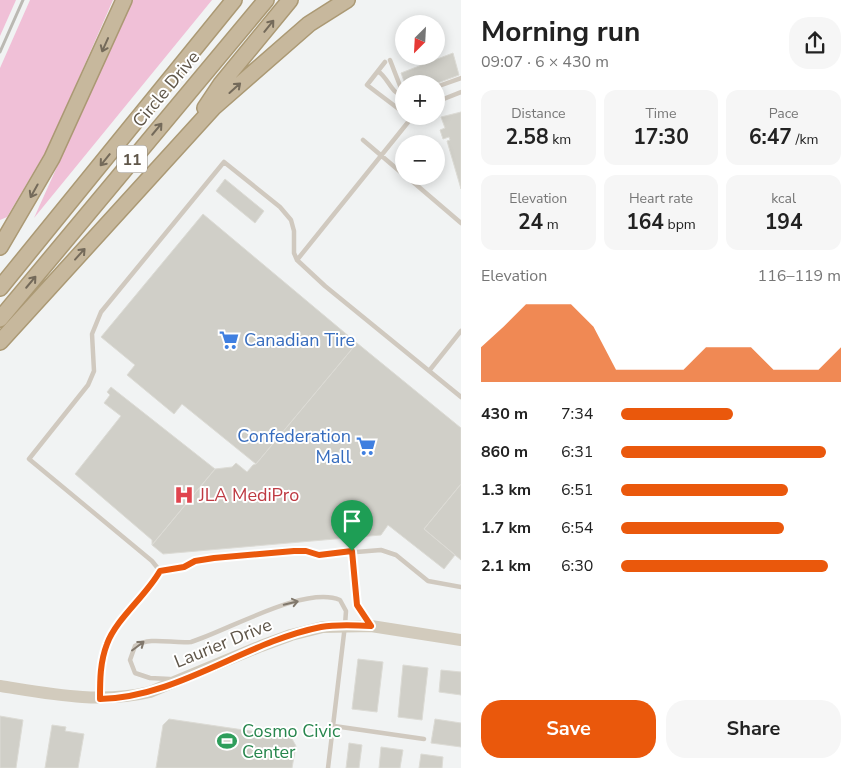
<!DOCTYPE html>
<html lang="en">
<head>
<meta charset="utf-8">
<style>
  body { margin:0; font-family:"Nunito Sans",sans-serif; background:#f6f6f6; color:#222; height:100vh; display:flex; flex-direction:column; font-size:19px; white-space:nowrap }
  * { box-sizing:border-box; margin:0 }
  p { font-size:16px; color:#767676 }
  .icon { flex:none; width:28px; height:28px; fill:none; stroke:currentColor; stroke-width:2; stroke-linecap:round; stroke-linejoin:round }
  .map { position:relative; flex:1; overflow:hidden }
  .side { display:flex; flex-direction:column; background:#fff; width:400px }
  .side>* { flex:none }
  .needle { width:32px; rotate:204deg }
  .tools { position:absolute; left:395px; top:15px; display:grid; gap:10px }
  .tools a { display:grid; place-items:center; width:50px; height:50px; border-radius:50%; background:#fff; box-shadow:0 2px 12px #0003; font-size:25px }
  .pin { position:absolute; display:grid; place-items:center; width:42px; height:42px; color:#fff; margin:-51px -21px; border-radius:50% 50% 50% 0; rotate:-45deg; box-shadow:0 0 5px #0007 }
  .pin .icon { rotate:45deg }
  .round { display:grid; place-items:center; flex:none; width:52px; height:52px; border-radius:20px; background:#f6f6f6 }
  .summary { display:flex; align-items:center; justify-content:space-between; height:85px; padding:0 20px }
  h1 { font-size:28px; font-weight:700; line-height:38px }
  .metrics { display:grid; grid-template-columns:repeat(3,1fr); gap:8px; height:85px; padding:5px 20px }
  .metrics div { display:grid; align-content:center; border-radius:12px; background:#f6f6f6; text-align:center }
  .metrics b { font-size:21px; font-weight:700 }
  .metrics small { font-size:14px; font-weight:400 }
  .metrics p { font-size:14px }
  .chart { height:140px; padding:10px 20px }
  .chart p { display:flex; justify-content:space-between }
  .chart svg { width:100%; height:90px; margin-top:5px; fill:#ea580c; opacity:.7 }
  .primary-button { display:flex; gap:10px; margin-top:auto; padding:10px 20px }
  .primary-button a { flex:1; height:58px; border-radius:20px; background:#ea580c; color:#fff; font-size:20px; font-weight:700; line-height:58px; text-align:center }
  .primary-button a+a { background:#f6f6f6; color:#222 }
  ul { padding:0 20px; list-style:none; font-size:16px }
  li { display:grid; grid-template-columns:80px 60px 1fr; align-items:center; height:38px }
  li i { height:12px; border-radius:6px; background:#ea580c }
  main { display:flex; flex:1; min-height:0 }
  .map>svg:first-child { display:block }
  .green { fill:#f0c0d7 }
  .building { fill:#d0cfc8; stroke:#dcdbd5 }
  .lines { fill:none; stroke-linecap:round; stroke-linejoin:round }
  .trunk-casing { stroke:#ab9974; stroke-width:18 }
  .service { stroke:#d0c9bf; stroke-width:4.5 }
  .secondary { stroke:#d2cbbd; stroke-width:12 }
  .trunk { stroke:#c7b89d; stroke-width:15 }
  .rail { stroke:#bbb9b3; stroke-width:3 }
  .oneway { stroke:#746a5a }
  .oneway2 { stroke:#81786c }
  .route-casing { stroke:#fff; stroke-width:10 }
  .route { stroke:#ea580c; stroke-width:6 }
  .labels { text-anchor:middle; stroke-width:4; stroke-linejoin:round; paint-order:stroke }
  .shield { fill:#fff; stroke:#8f8980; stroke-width:1 }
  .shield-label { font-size:16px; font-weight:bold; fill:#5f5649 }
  .street-label { font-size:18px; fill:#5f5649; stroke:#fff }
  .shop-label { font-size:18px; fill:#366cbe; stroke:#fff; text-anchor:start }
  .health-label { font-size:18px; fill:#be3a42; stroke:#fff; text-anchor:start }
  .leisure-label { font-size:18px; fill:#27864d; stroke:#fff; text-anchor:start }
</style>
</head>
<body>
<main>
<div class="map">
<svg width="461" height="768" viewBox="0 0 461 768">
  <rect width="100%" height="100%" fill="#f1f3f3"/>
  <path class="green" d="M0 0H16L0 36Z
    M30 0H113L49 146 7 217 0 220V68Z
    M132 0H212L34 218Z"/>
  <path class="building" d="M453 53 459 75 435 84H405L401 73Z
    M461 112V189L447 141 450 140 449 137 443 139 440 130 445 128 441 117Z
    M225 179 264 211 255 223 216 191Z
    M203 214 357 343 256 464 182 404 174 414 127 375 135 365 101 337Z
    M357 343 461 428V484L424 529 455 555 444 569 388 525 381 535 163 554 152 545 215 469 232 467 236 463 247 472 253 465 256 464Z
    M111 387 215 469 152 545V540L75 474 121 416 104 403 110 395 107 392Z
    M461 484V560L424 529Z
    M358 659 383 662 377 712 352 709Z
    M403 665 428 668 422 720 398 717Z
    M441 670 461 672V695L439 692Z
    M0 716 23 720 16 768H0Z
    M169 719 291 737 296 746 292 768H156L163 725Z
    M435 719 461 723V747L431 743Z
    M52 725 66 727 65 731 84 734 78 768H45Z
    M349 743 362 745 359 768H346Z
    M381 747 403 750 400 768H379Z
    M421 754 443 757 442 768H419Z"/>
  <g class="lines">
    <defs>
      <path id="trunk" d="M205 108 221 84 290 0
        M0 247 52 158 124 0
        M0 288 234 0
        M0 319 266 0
        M0 342 214 107 309 24 347 0"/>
    </defs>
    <use href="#trunk" class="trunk-casing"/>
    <path class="service" d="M390 60 404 96
      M385 62 367 85 404 113
      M378 71C389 79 390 92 404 97
      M436 87 461 78
      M436 102 461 92
      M363 140 404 175
      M406 176 461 223
      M297 260 413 116
      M429 371 461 331
      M461 397 325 286 297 260 294 253V231L291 220 280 207 224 162 101 312 92 334 94 371 88 385 29 459 152 561 160 571 184 567 195 561 214 558 294 551H306L319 555 381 550 396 555 428 581 461 587
      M352 551 357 605 368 623
      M170 679 150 678 135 673 130 660 135 646C151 636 172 644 191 642 227 631 305 585 340 600L346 611 345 625 328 768
      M100 697C100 679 100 660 107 643 118 618 146 596 160 571
      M334 726 424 739"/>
    <path class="secondary" d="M0 686C51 694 99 704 150 692L261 646 291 635 323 627 371 626 461 640"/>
    <use href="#trunk" class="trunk"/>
    <path class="rail" d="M0 52 23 0"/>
  </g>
  <defs><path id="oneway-shaft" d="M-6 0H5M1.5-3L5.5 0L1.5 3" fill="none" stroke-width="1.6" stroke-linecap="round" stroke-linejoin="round" transform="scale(1.25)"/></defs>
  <g class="oneway">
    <use href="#oneway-shaft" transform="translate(269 26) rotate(-51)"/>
    <use href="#oneway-shaft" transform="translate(105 45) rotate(114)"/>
    <use href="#oneway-shaft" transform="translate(235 88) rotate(-42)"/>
    <use href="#oneway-shaft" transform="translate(157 129) rotate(-50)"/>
    <use href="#oneway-shaft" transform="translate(105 160) rotate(129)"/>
    <use href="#oneway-shaft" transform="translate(34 191) rotate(119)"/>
    <use href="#oneway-shaft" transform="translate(80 254) rotate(-48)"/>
    <use href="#oneway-shaft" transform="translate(31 282) rotate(-50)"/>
  </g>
  <g class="oneway2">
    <use href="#oneway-shaft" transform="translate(291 603) rotate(-14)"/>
    <use href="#oneway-shaft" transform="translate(138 646) rotate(-37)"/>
  </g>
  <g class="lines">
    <defs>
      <path id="route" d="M294 551H306L319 555 352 551 357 605 371 626C354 625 337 624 321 627 245 642 179 697 100 699 100 680 100 662 107 644 116 619 146 596 160 571L184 567 195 561 214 558Z"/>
    </defs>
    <use href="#route" class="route-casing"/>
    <use href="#route" class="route"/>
  </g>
  <defs>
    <symbol id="supermarket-bare" viewBox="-9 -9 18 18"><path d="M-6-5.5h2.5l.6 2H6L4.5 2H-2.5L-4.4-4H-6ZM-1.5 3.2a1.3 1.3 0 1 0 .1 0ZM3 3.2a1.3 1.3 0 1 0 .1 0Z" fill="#3f7fe0" stroke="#fff" stroke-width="2.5" paint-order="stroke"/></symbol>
    <symbol id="hospital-bare" viewBox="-9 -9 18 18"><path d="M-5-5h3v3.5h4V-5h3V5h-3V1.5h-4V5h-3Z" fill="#e0444e" stroke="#fff" stroke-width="2.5" paint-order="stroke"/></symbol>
    <symbol id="stadium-bare" viewBox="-9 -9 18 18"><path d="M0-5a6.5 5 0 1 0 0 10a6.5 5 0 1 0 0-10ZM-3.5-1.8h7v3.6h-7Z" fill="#2e9e5b" stroke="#fff" stroke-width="2.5" paint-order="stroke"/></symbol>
  </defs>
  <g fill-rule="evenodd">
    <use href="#supermarket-bare" x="215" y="326" width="28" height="28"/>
    <use href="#supermarket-bare" x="352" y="432" width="28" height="28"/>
    <use href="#hospital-bare" x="170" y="481" width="28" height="28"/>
    <use href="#stadium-bare" x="213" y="727" width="28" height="28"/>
  </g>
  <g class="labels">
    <rect class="shield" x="117" y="145.5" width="30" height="27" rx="4"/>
    <g class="shield-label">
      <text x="132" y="165">11</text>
    </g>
    <g class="street-label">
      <text transform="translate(166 89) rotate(-50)" y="6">Circle Drive</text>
      <text transform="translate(223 643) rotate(-22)" y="6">Laurier Drive</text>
    </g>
    <g class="shop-label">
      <text x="244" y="346">Canadian Tire</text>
      <text x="351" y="442" text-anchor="end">Confederation<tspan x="351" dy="21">Mall</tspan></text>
    </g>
    <g class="health-label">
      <text x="199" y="501">JLA MediPro</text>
    </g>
    <g class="leisure-label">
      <text x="242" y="737">Cosmo Civic<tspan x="242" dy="21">Center</tspan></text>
    </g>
  </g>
</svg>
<div class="tools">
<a><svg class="needle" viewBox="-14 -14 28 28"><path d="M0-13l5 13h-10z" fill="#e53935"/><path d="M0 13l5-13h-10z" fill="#767676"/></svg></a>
<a>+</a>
<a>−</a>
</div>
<div class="pin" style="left:352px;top:551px;background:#1e9e55"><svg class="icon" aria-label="arrive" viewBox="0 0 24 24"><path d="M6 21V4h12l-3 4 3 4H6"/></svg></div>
</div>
<section class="side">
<div class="summary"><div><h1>Morning run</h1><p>09:07 · 6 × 430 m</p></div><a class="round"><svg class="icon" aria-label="share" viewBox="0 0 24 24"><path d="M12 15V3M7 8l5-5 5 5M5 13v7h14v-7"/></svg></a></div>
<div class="metrics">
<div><p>Distance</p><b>2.58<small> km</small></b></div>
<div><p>Time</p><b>17:30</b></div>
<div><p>Pace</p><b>6:47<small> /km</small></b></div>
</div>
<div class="metrics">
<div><p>Elevation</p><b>24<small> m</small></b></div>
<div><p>Heart rate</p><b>164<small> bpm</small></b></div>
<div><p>kcal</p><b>194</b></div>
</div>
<div class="chart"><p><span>Elevation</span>116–119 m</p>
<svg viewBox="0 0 160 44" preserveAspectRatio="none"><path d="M0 44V27L10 17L20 6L30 6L40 6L50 17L60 38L70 38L80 38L90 38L100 27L110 27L120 27L130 38L140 38L150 38L160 27V44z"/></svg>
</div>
<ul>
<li><b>430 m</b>7:34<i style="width:51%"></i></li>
<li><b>860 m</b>6:31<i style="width:93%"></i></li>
<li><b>1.3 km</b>6:51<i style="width:76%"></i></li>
<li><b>1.7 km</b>6:54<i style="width:74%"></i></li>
<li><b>2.1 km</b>6:30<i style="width:94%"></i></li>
</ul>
<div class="primary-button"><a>Save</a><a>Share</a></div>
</section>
</main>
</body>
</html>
